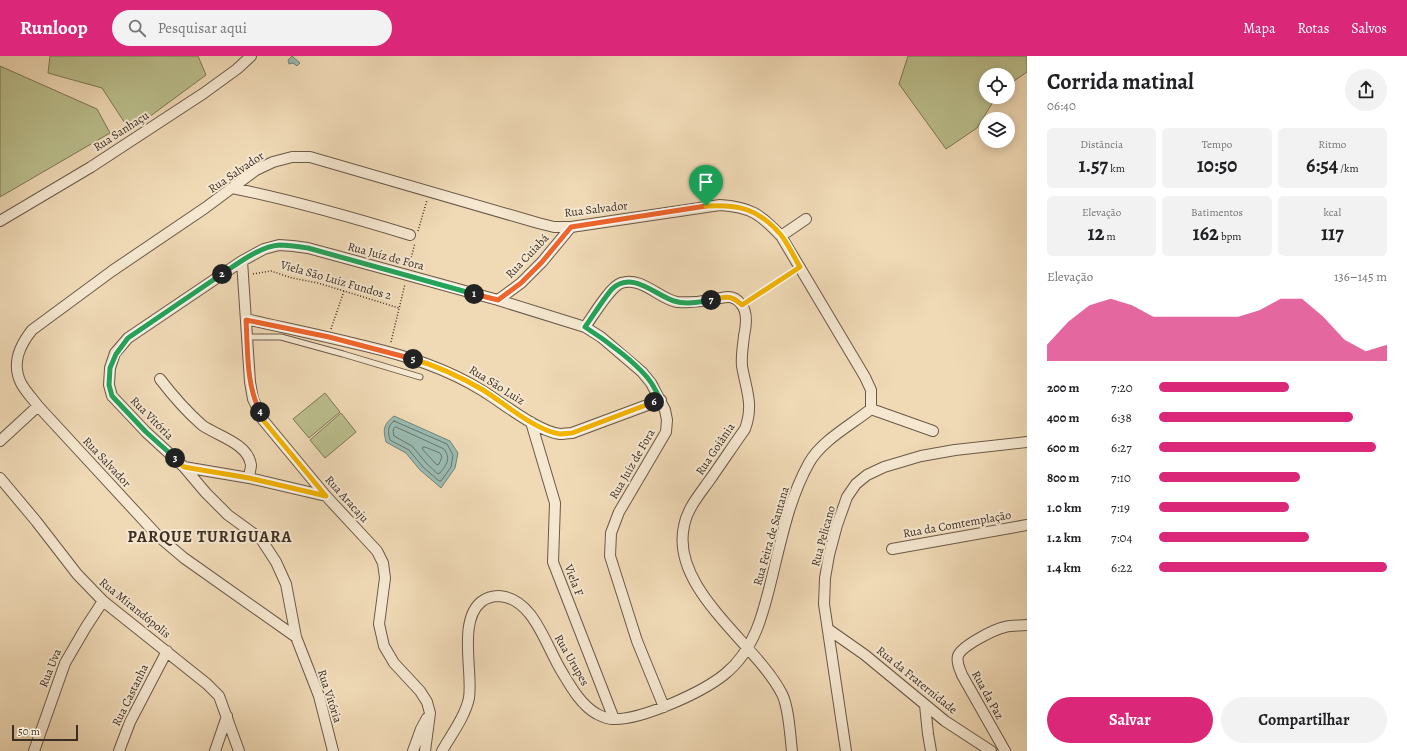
<!DOCTYPE html>
<html lang="pt">
<head>
<meta charset="utf-8">
<style>
  body { margin:0; font-family:Alegreya,serif; background:#f2f2f2; color:#202124; height:100vh; display:flex; flex-direction:column; font-size:15px; white-space:nowrap }
  * { box-sizing:border-box; margin:0 }
  p { font-size:13px; color:#757577 }
  .icon { flex:none; width:22px; height:22px; fill:none; stroke:currentColor; stroke-width:2; stroke-linecap:round; stroke-linejoin:round }
  .map { position:relative; flex:1; overflow:hidden }
  .side { display:flex; flex-direction:column; background:#fff; width:380px }
  .side>* { flex:none }
  .buttons { position:absolute; left:979px; top:12px; display:grid; gap:8px }
  .buttons a { display:grid; place-items:center; width:36px; height:36px; border-radius:50%; background:#fff; box-shadow:0 2px 10px #0003; font-size:20px }
  .scale { position:absolute; left:12px; bottom:10px; width:66px; box-sizing:border-box; padding-left:4px; border:2px solid #3d2e24; border-top:0; font-size:11px; line-height:14px; white-space:nowrap; color:#3d2e24; -webkit-text-stroke:3px #f5e7d0; paint-order:stroke }
  .pin { position:absolute; display:grid; place-items:center; width:34px; height:34px; color:#fff; margin:-41px -17px; border-radius:50% 50% 50% 0; rotate:-45deg; box-shadow:0 0 4px #0007 }
  .pin .icon { rotate:45deg }
  .km { position:absolute; width:20px; height:20px; margin:-10px; border-radius:50%; background:#222; color:#fff; font-size:11px; line-height:20px; text-align:center }
  .round { display:grid; place-items:center; flex:none; width:42px; height:42px; border-radius:21px; background:#f2f2f2 }
  .headline { display:flex; align-items:center; justify-content:space-between; height:68px; padding:0 20px }
  h1 { font-size:22px; font-weight:700; line-height:30px }
  .metrics { display:grid; grid-template-columns:repeat(3,1fr); gap:6px; height:68px; padding:4px 20px }
  .metrics div { display:grid; align-content:center; border-radius:6px; background:#f2f2f2; text-align:center }
  .metrics b { font-size:20px; font-weight:700 }
  .metrics small { font-size:11px; font-weight:400 }
  .metrics p { font-size:11px }
  .chart { height:112px; padding:8px 20px }
  .chart p { display:flex; justify-content:space-between }
  .chart svg { width:100%; height:72px; margin-top:4px; fill:#db2777; opacity:.7 }
  .action { display:flex; gap:8px; margin-top:auto; padding:8px 20px }
  .action a { flex:1; height:46px; border-radius:24px; background:#db2777; color:#fff; font-size:16px; font-weight:700; line-height:46px; text-align:center }
  .action a+a { background:#f2f2f2; color:#202124 }
  ul { padding:0 20px; list-style:none; font-size:13px }
  li { display:grid; grid-template-columns:64px 48px 1fr; align-items:center; height:30px }
  li i { height:10px; border-radius:5px; background:#db2777 }
  header { display:flex; align-items:center; gap:24px; box-sizing:border-box; height:56px; padding:0 20px; background:#db2777; color:#fff }
  header strong { font-size:19px }
  nav { display:flex; gap:22px; margin-inline-start:auto; font-size:14px }
  .search { width:280px; height:36px; background:#f2f2f2; display:flex; align-items:center; gap:10px; box-sizing:border-box; padding:0 14px; border-radius:22px; color:#757577; font-size:15px }
  main { display:flex; flex:1; min-height:0 }
  .map>svg:first-child { display:block }
  .green { fill:#bbbf8d; stroke:#7c7658 }
  .water { fill:#9abab1; stroke:#758279 }
  .lines { fill:none; stroke-linecap:round; stroke-linejoin:round }
  .shore { stroke:#6c746a; stroke-width:1 }
  .lane-casing { stroke:#6a5948; stroke-width:7 }
  .street-casing { stroke:#6a5948; stroke-width:12 }
  .path { stroke:#3d2e24; stroke-width:1.5; stroke-dasharray:1 2; stroke-linecap:butt }
  .lane { stroke:#f5e7d0; stroke-width:5 }
  .street { stroke:#f5e7d0; stroke-width:10 }
  .split-1-casing { stroke:#fff; stroke-width:8 }
  .split-2-casing { stroke:#fff; stroke-width:8 }
  .split-3-casing { stroke:#fff; stroke-width:8 }
  .split-4-casing { stroke:#fff; stroke-width:8 }
  .split-5-casing { stroke:#fff; stroke-width:8 }
  .split-6-casing { stroke:#fff; stroke-width:8 }
  .split-7-casing { stroke:#fff; stroke-width:8 }
  .split-8-casing { stroke:#fff; stroke-width:8 }
  .split-1 { stroke:#f0652b; stroke-width:5 }
  .split-2 { stroke:#22a559; stroke-width:5 }
  .split-3 { stroke:#22a559; stroke-width:5 }
  .split-4 { stroke:#f5b400; stroke-width:5 }
  .split-5 { stroke:#f0652b; stroke-width:5 }
  .split-6 { stroke:#f5b400; stroke-width:5 }
  .split-7 { stroke:#22a559; stroke-width:5 }
  .split-8 { stroke:#f5b400; stroke-width:5 }
  .labels { text-anchor:middle; stroke-width:4; stroke-linejoin:round; paint-order:stroke }
  .street-label { font-size:12px; fill:#3d2e24; stroke:#f5e7d0 }
  .district-label { font-size:16px; font-weight:bold; letter-spacing:1px; fill:#3d2e24; stroke:#f5e7d0 }
</style>
</head>
<body>
<header>
<strong>Runloop</strong>
<div class="search"><svg class="icon" aria-label="search" viewBox="0 0 24 24"><circle cx="10" cy="10" r="6"/><path d="M15 15l6 6"/></svg>Pesquisar aqui</div>
<nav><a>Mapa</a><a>Rotas</a><a>Salvos</a></nav>
</header>
<main>
<div class="map">
<svg width="1027" height="695" viewBox="0 0 1027 695">
  <rect width="100%" height="100%" fill="#f0dab6"/>
  <filter id="stains"><feTurbulence type="fractalNoise" baseFrequency=".005" numOctaves="4"/><feColorMatrix values="0 0 0 0 .2 0 0 0 0 .09 0 0 0 0 .02 0 0 0 .5 -.17"/></filter>
  <radialGradient id="worn" r=".72"><stop offset=".6" stop-color="#630" stop-opacity="0"/><stop offset="1" stop-color="#630" stop-opacity=".3"/></radialGradient>
  <path class="green" d="M50 0H198L206 19 130 75 102 32 48 17Z
    M908 0H1027V16L1008 29V19H986V41H996L977 72 946 93 899 28Z
    M0 10 97 53 110 77 0 141Z
    M325 337 340 356 309 382 293 363Z
    M341 357 356 376 325 402 310 384Z"/>
  <path class="water" d="M292 0 300 7 297 10 293 7 289 8 288 4Z
    M394 360 450 385 458 397 455 412 441 432 420 414 406 397 386 386C383 373 383 369 394 360Z"/>
  <g class="lines">
    <path class="shore" d="M394 365 447 388 453 399 451 411 441 425H439L423 411 409 394 390 384C388 376 387 370 394 365Z
      M396 371 444 393C451 403 447 408 440 417L438 418 427 408 412 390 394 380 393 375 394 372Z
      M423 391H425L440 397 442 401 439 408 437 409 423 394Z"/>
    <defs>
      <path id="lane" d="M247 281H281L343 298 420 321"/>
      <path id="street" d="M232 132C292 144 351 161 410 179
        M0 165 91 111 204 37 237 13 251 0
        M781 180 806 163
        M242 205 250 326 253 343 263 364 326 440 377 495 383 507 385 522 379 568 384 590 394 607 420 635 427 646 430 657 425 695
        M498 244 521 227 542 206 571 171
        M246 263C286 272 325 280 365 290 407 300 446 312 483 335 504 348 537 375 560 378 564 378 568 377 572 377L661 344
        M585 271C593 260 610 231 621 227 642 220 659 243 677 246 690 247 701 246 713 243 718 243 724 241 728 241 733 241 738 244 741 248 748 256 746 271 744 280 743 290 741 300 742 310 746 334 754 348 745 373 733 390 721 408 709 425 699 439 687 453 684 470 670 533 756 587 782 638 789 652 790 679 792 695
        M160 323C173 340 186 355 202 369 217 380 248 387 251 409 251 413 249 418 249 422
        M871 353 933 375
        M531 366 555 447 553 506 614 663
        M0 385 38 350
        M184 411 249 422 326 440
        M0 422 36 465 77 518 103 545 207 628 219 640 239 695
        M892 493 1027 469
        M828 573 865 599 945 665 991 695
        M296 581 184 502 158 480 38 350C33 343 25 335 21 327 11 307 20 289 32 274L112 215 205 152 256 114 273 106 292 101H310L538 167 554 171H571L720 149C751 151 760 158 781 180L865 321 871 334V353
        M925 649 928 678 931 695
        M34 695 65 607 86 571 103 545
        M119 695 130 666 167 595
        M215 695 227 660
        M333 695 319 640 296 581 286 528 276 506 261 483 228 459 206 437 184 411 146 376 112 340 109 329 110 312 115 297 128 282 242 205 264 193 279 189 293 190 308 192 407 219 498 244 585 271 601 281 642 316 651 327 665 354 667 364 666 376 619 456 611 477 610 500 637 585 664 651
        M413 695 421 673 427 662
        M442 695C451 679 465 661 469 642 473 616 458 565 481 546 486 542 493 540 499 540 534 542 546 591 562 616 571 631 581 649 597 658 601 660 607 663 612 663 640 665 703 636 725 618 756 593 764 554 773 517 782 480 790 441 809 407 821 385 851 369 871 353
        M846 695 824 548 825 522 829 499 837 469 847 441 856 428 867 419 884 411 921 400 955 394 1027 386
        M1005 695 962 619C960 613 956 607 958 600 961 590 995 573 1005 571 1012 569 1020 570 1027 569"/>
    </defs>
    <use href="#lane" class="lane-casing"/>
    <use href="#street" class="street-casing"/>
    <path class="path" d="M418 175 427 144
      M409 210 415 187
      M253 218 271 215 292 222 318 227 399 252
      M749 245 792 216
      M331 273 344 235
      M391 286 405 228"/>
    <use href="#lane" class="lane"/>
    <use href="#street" class="street"/>
  </g>
  <g class="lines">
    <defs>
      <path id="split-1" d="M474 238 498 244 521 227 542 206 571 171 706 150"/>
      <path id="split-2" d="M222 218C237 208 260 190 280 189 289 189 299 191 308 192L474 238"/>
      <path id="split-3" d="M175 402 146 376 112 340 109 329 110 312 116 298 128 282 222 218"/>
      <path id="split-4" d="M175 402 184 411 249 422 326 440 263 364 260 356"/>
      <path id="split-5" d="M260 356C246 328 248 295 246 264L329 281 413 303"/>
      <path id="split-6" d="M413 303C437 310 461 321 483 334 504 347 536 375 560 378 564 378 568 377 572 377L654 346"/>
      <path id="split-7" d="M654 346 661 344C658 339 655 333 652 328 640 309 604 283 585 271 593 260 604 242 612 233 632 214 655 239 674 245 686 249 700 246 711 244"/>
      <path id="split-8" d="M706 150C739 148 759 153 781 179 788 188 794 201 800 211L742 249C730 238 727 241 711 244"/>
    </defs>
    <use href="#split-1" class="split-1-casing"/>
    <use href="#split-2" class="split-2-casing"/>
    <use href="#split-3" class="split-3-casing"/>
    <use href="#split-4" class="split-4-casing"/>
    <use href="#split-5" class="split-5-casing"/>
    <use href="#split-6" class="split-6-casing"/>
    <use href="#split-7" class="split-7-casing"/>
    <use href="#split-8" class="split-8-casing"/>
    <use href="#split-1" class="split-1"/>
    <use href="#split-2" class="split-2"/>
    <use href="#split-3" class="split-3"/>
    <use href="#split-4" class="split-4"/>
    <use href="#split-5" class="split-5"/>
    <use href="#split-6" class="split-6"/>
    <use href="#split-7" class="split-7"/>
    <use href="#split-8" class="split-8"/>
  </g>
  <g class="labels">
    <g class="street-label">
      <text transform="translate(121 75) rotate(-33)" y="4">Rua Sanhaçu</text>
      <text transform="translate(236 116) rotate(-34)" y="4">Rua Salvador</text>
      <text transform="translate(596 153) rotate(-7)" y="4">Rua Salvador</text>
      <text transform="translate(386 200) rotate(15)" y="4">Rua Juíz de Fora</text>
      <text transform="translate(527 200) rotate(-46)" y="4">Rua Cuiabá</text>
      <text transform="translate(336 224) rotate(16)" y="4">Viela São Luiz Fundos 2</text>
      <text transform="translate(497 329) rotate(32)" y="4">Rua São Luiz</text>
      <text transform="translate(152 362) rotate(45)" y="4">Rua Vitória</text>
      <text transform="translate(715 393) rotate(-56)" y="4">Rua Goiânia</text>
      <text transform="translate(107 406) rotate(47)" y="4">Rua Salvador</text>
      <text transform="translate(632 408) rotate(-60)" y="4">Rua Juíz de Fora</text>
      <text transform="translate(347 443) rotate(48)" y="4">Rua Aracaju</text>
      <text transform="translate(957 468) rotate(-10)" y="4">Rua da Comtemplação</text>
      <text transform="translate(771 480) rotate(-74)" y="4">Rua Feira de Santana</text>
      <text transform="translate(823 480) rotate(-75)" y="4">Rua Pelicano</text>
      <text transform="translate(574 524) rotate(69)" y="4">Viela F</text>
      <text transform="translate(135 552) rotate(39)" y="4">Rua Mirandópolis</text>
      <text transform="translate(572 604) rotate(60)" y="4">Rua Urupes</text>
      <text transform="translate(50 612) rotate(-68)" y="4">Rua Uva</text>
      <text transform="translate(917 624) rotate(39)" y="4">Rua da Fraternidade</text>
      <text transform="translate(130 639) rotate(-64)" y="4">Rua Castanha</text>
      <text transform="translate(988 639) rotate(61)" y="4">Rua da Paz</text>
      <text transform="translate(330 640) rotate(72)" y="4">Rua Vitória</text>
    </g>
    <g class="district-label">
      <text x="210" y="486">PARQUE TURIGUARA</text>
    </g>
  </g>
  <rect width="100%" height="100%" filter="url(#stains)"/>
  <rect width="100%" height="100%" fill="url(#worn)"/>
</svg>
<div class="buttons">
<a><svg class="icon" aria-label="locate" viewBox="0 0 24 24"><circle cx="12" cy="12" r="6"/><path d="M12 2v4M12 18v4M2 12h4M18 12h4"/></svg></a>
<a><svg class="icon" aria-label="layers" viewBox="0 0 24 24"><path d="M12 4l9 5-9 5-9-5zM3 14l9 5 9-5"/></svg></a>
</div>
<div class="scale">50 m</div>
<div class="pin" style="left:706px;top:150px;background:#1e9e55"><svg class="icon" aria-label="arrive" viewBox="0 0 24 24"><path d="M6 21V4h12l-3 4 3 4H6"/></svg></div>
<b class="km" style="left:474px;top:238px">1</b>
<b class="km" style="left:222px;top:218px">2</b>
<b class="km" style="left:175px;top:402px">3</b>
<b class="km" style="left:260px;top:356px">4</b>
<b class="km" style="left:413px;top:303px">5</b>
<b class="km" style="left:654px;top:346px">6</b>
<b class="km" style="left:711px;top:244px">7</b>
</div>
<section class="side">
<div class="headline"><div><h1>Corrida matinal</h1><p>06:40</p></div><a class="round"><svg class="icon" aria-label="share" viewBox="0 0 24 24"><path d="M12 15V3M7 8l5-5 5 5M5 13v7h14v-7"/></svg></a></div>
<div class="metrics">
<div><p>Distância</p><b>1.57<small> km</small></b></div>
<div><p>Tempo</p><b>10:50</b></div>
<div><p>Ritmo</p><b>6:54<small> /km</small></b></div>
</div>
<div class="metrics">
<div><p>Elevação</p><b>12<small> m</small></b></div>
<div><p>Batimentos</p><b>162<small> bpm</small></b></div>
<div><p>kcal</p><b>117</b></div>
</div>
<div class="chart"><p><span>Elevação</span>136–145 m</p>
<svg viewBox="0 0 160 44" preserveAspectRatio="none"><path d="M0 44V34L10 20L20 10L30 6L40 10L50 17L60 17L70 17L80 17L90 17L100 13L110 6L120 6L130 17L140 31L150 38L160 34V44z"/></svg>
</div>
<ul>
<li><b>200 m</b>7:20<i style="width:57%"></i></li>
<li><b>400 m</b>6:38<i style="width:85%"></i></li>
<li><b>600 m</b>6:27<i style="width:95%"></i></li>
<li><b>800 m</b>7:10<i style="width:62%"></i></li>
<li><b>1.0 km</b>7:19<i style="width:57%"></i></li>
<li><b>1.2 km</b>7:04<i style="width:66%"></i></li>
<li><b>1.4 km</b>6:22<i style="width:100%"></i></li>
</ul>
<div class="action"><a>Salvar</a><a>Compartilhar</a></div>
</section>
</main>
</body>
</html>
